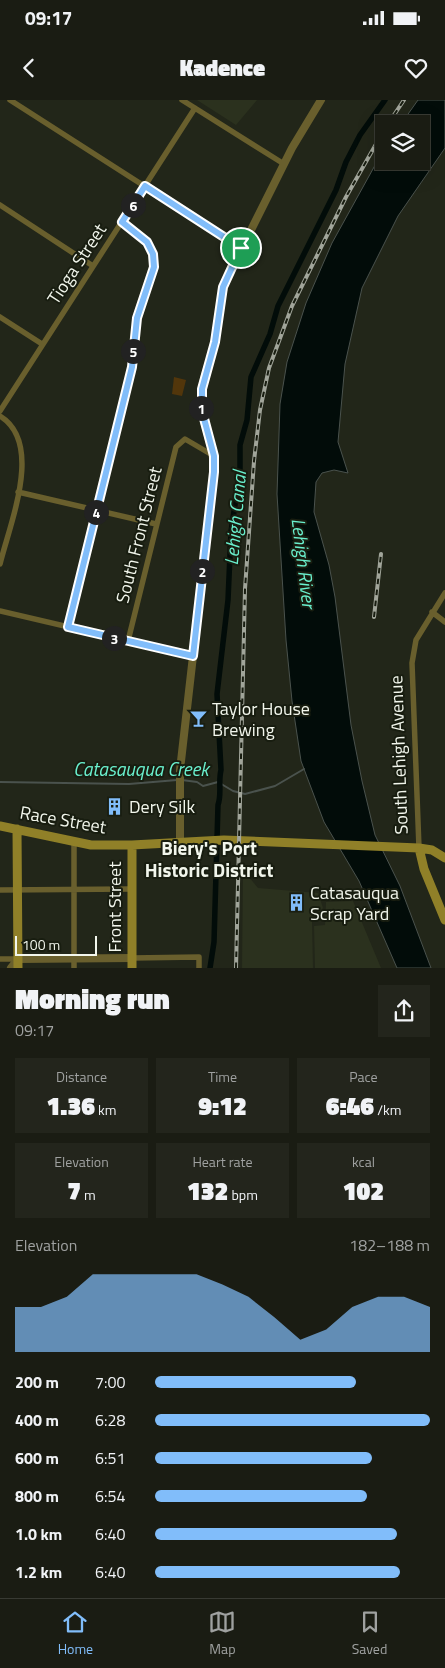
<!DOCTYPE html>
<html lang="en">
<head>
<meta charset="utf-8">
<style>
  body { margin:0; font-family:"Titillium Web",sans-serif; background:#23251c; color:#f1f3f6; height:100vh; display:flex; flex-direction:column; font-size:19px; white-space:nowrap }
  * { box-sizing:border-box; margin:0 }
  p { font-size:16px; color:#9fa1a0 }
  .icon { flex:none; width:28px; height:28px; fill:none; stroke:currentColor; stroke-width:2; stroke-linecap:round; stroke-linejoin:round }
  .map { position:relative; height:868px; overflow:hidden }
  .panel { display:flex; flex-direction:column; background:#1a1c13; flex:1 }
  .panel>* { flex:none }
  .tools { position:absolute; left:375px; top:15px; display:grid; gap:10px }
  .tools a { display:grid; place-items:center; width:55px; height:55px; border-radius:0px; background:#1a1c13; box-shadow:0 5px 20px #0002,0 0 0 1px #383a33; font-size:25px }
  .scale { position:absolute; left:15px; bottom:12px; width:82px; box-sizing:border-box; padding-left:5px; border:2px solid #f2f6ec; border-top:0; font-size:14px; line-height:18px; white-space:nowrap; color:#f2f6ec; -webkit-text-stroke:4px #181d10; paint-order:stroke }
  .pin { position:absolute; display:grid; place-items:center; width:42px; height:42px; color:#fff; margin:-21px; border:2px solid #fff; border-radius:50%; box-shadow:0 1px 5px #0007 }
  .km { position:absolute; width:25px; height:25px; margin:-12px; border-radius:50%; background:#222; color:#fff; font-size:14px; line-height:25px; text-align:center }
  .round { display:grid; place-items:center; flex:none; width:52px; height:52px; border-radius:0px; background:#23251c }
  .head { display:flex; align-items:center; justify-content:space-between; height:85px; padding:0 15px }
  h1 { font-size:28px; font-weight:800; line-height:38px }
  .metrics { display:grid; grid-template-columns:repeat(3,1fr); gap:8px; height:85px; padding:5px 15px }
  .metrics div { display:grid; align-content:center; border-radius:0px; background:#23251c; text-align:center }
  .metrics b { font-size:25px; font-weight:800 }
  .metrics small { font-size:14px; font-weight:400 }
  .metrics p { font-size:14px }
  .chart { height:140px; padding:10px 15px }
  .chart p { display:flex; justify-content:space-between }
  .chart svg { width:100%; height:90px; margin-top:5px; fill:#81bdfa; opacity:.7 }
  ul { padding:0 15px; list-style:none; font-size:16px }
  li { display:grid; grid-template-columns:80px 60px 1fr; align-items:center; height:38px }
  li i { height:12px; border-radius:6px; background:#81bdfa }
  .status { display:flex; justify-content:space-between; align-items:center; height:35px; padding:0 25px; background:#1a1c13; direction:ltr }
  .status svg { height:14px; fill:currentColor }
  header { display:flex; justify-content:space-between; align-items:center; height:65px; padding:0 15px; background:#1a1c13; font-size:22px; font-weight:800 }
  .tab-bar { display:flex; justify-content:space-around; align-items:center; height:70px; border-top:1px solid #383a33; background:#1a1c13; font-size:14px; color:#9fa1a0 }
  .tab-bar a { display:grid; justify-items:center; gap:2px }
  .tab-bar .current { color:#81bdfa }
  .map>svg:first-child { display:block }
  .built { fill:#2b311e }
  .green { fill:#52360b }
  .water { fill:#020c09; stroke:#4a524d }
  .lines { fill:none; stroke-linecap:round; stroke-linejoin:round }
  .stream { stroke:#4a524d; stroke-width:2 }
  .canal { stroke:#020c09; stroke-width:5.5 }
  .minor { stroke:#695f2d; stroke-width:5.5 }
  .tertiary { stroke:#695f2d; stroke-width:8 }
  .secondary { stroke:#908028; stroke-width:9 }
  .rail-casing { stroke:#a1a59a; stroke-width:4 }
  .rail { stroke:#181d10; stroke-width:2; stroke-dasharray:5.5; stroke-linecap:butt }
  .route-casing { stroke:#fff; stroke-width:10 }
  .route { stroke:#81bdfa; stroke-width:6 }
  .labels { text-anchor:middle; stroke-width:4; stroke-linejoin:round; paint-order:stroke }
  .street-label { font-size:18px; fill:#f2f6ec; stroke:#181d10 }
  .poi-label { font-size:18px; fill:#f2f6ec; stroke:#181d10; text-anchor:start }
  .water-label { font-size:19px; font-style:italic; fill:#6af0ce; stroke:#181d10 }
  .neighbourhood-label { font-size:19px; font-weight:bold; fill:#f2f6ec; stroke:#181d10 }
</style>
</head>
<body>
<div class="status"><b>09:17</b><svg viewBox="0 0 49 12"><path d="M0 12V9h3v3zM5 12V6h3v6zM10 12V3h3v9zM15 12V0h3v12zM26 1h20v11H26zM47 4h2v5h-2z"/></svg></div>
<header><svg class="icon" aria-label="back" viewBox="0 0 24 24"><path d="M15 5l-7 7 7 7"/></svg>Kadence<svg class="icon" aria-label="heart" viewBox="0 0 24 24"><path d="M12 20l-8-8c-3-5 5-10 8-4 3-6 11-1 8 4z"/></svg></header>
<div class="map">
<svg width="445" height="868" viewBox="0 0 445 868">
  <rect width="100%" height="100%" fill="#222619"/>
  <path class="built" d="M197 0H257L236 25Z
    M243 770 258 788 318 793 323 808 312 822 313 868H242Z
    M353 801 381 868H315L314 826 325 825 326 802Z"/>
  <path class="green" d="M174 277 186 280 182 296 172 294Z"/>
  <path class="water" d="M418 0H445V48L398 116 362 188 345 264 338 342 348 373 334 370 322 373 316 382 314 412 329 465 335 497 351 625 362 681 375 735 400 786 431 868H397L359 781 324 722 301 661 292 601 286 540 277 394 280 304 287 262 306 203 332 143 384 49V61H421V24H401Z"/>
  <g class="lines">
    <path class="stream" d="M182 680 197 682 203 686 218 682 233 691 245 694 275 686 304 669
      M0 682 129 684 177 680"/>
    <path class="canal" d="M210 868 214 842 218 705C222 694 218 682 221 670L217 594 228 500 231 432 240 370V345L247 320 251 277 270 234 278 206 336 90 346 62 360 35 385 0"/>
    <path class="minor" d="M10 0 241 148
      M182 0 284 64
      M0 105 93 166
      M0 217 42 244
      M0 311 195 8
      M0 316C44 343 10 423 0 464
      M18 392 156 424
      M0 511 193 556
      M432 512 445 522
      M68 527 132 267 137 218 154 167 153 154 147 142 122 122
      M128 541 176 347 185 339 214 356
      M74 742V868
      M419 748 412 563 416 540 445 493
      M0 790 132 789
      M132 858 199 857V868
      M0 859H18"/>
    <path class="tertiary" d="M180 741V670L214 372C215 346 201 325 201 300 201 279 211 261 215 241 219 220 219 200 226 180L292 48 321 0
      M11 868 18 859 132 858"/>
    <path class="secondary" d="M0 726 91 745H132L224 740 419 748 432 750 445 758
      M17 729 18 868
      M132 745V868
      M419 748 424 769 445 820"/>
    <defs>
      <path id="rail" d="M388 24 404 0
        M374 517 381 454
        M236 868 245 489 254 361 260 310 269 268 292 206 346 97 384 30"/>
    </defs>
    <use href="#rail" class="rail-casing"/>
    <use href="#rail" class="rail"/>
  </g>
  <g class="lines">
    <defs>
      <path id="route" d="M145 86 241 148 223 187 215 242 202 289V311L214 356V372L193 556 68 527 132 267 137 218 154 167 153 154 147 142 122 122Z"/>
    </defs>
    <use href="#route" class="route-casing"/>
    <use href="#route" class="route"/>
  </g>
  <defs>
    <symbol id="bar-bare" viewBox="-9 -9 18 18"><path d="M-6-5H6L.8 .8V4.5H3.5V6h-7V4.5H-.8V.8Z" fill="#81bdfa" stroke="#181d10" stroke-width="2.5" paint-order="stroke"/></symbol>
    <symbol id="building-bare" viewBox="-9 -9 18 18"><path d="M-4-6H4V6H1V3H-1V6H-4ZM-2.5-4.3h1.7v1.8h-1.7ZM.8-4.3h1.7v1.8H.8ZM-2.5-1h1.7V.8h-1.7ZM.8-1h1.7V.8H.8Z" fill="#81bdfa" stroke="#181d10" stroke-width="2.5" paint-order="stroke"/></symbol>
  </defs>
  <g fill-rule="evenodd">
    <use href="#bar-bare" x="186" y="606" width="25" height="25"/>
    <use href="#building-bare" x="102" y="694" width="25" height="25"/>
    <use href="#building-bare" x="284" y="790" width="25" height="25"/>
  </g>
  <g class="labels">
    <g class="street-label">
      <text transform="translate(77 164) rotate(-57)" y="6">Tioga Street</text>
      <text transform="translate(139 435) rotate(-76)" y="6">South Front Street</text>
      <text transform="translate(399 655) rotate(-92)" y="6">South Lehigh Avenue</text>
      <text transform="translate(63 720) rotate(10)" y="6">Race Street</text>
      <text transform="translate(115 807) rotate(-90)" y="6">Front Street</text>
    </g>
    <g class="poi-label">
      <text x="212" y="615">Taylor House<tspan x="212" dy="21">Brewing</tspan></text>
      <text x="129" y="713">Dery Silk</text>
      <text x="310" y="799">Catasauqua<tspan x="310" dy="21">Scrap Yard</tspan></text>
    </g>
    <g class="water-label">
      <text transform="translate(235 418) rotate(-85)" y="7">Lehigh Canal</text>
      <text transform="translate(304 463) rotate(83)" y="7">Lehigh River</text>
      <text x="141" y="676">Catasauqua Creek</text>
    </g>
    <g class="neighbourhood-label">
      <text x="209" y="755">Biery's Port<tspan x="209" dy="22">Historic District</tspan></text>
    </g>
  </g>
</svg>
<div class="tools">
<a><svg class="icon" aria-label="layers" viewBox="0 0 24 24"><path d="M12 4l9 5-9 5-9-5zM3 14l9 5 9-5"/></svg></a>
</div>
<div class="scale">100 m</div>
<div class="pin" style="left:241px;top:148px;background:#1e9e55"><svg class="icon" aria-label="arrive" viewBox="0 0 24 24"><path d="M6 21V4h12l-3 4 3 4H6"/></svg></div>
<b class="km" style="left:201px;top:308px">1</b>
<b class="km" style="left:202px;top:471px">2</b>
<b class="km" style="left:114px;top:538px">3</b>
<b class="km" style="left:96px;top:412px">4</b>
<b class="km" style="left:133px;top:251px">5</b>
<b class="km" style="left:133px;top:105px">6</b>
</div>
<section class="panel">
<div class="head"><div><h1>Morning run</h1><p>09:17</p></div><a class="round"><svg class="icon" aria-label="share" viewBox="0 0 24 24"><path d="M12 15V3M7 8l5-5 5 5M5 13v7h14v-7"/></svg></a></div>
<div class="metrics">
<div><p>Distance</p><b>1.36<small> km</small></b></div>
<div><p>Time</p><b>9:12</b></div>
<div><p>Pace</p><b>6:46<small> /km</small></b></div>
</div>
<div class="metrics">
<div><p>Elevation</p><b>7<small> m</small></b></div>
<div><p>Heart rate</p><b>132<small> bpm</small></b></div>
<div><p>kcal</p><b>102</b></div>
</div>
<div class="chart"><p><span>Elevation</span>182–188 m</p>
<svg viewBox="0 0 160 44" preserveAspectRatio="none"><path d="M0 44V22L10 22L20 17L30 6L40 6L50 6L60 6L70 6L80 11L90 17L100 27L110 38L120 33L130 22L140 17L150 17L160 22V44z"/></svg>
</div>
<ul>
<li><b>200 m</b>7:00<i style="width:73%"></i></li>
<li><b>400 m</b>6:28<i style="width:100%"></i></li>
<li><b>600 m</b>6:51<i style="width:79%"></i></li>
<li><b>800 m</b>6:54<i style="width:77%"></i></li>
<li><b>1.0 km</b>6:40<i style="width:88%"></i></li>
<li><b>1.2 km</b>6:40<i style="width:89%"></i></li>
</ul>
</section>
<nav class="tab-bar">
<a class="current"><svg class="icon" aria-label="home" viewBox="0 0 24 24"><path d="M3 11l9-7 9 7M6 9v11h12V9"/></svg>Home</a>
<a><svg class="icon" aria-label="map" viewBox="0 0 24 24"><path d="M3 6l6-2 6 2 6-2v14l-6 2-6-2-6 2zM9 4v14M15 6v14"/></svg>Map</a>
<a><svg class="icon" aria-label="saved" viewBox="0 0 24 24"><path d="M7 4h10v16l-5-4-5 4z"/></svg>Saved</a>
</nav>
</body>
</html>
